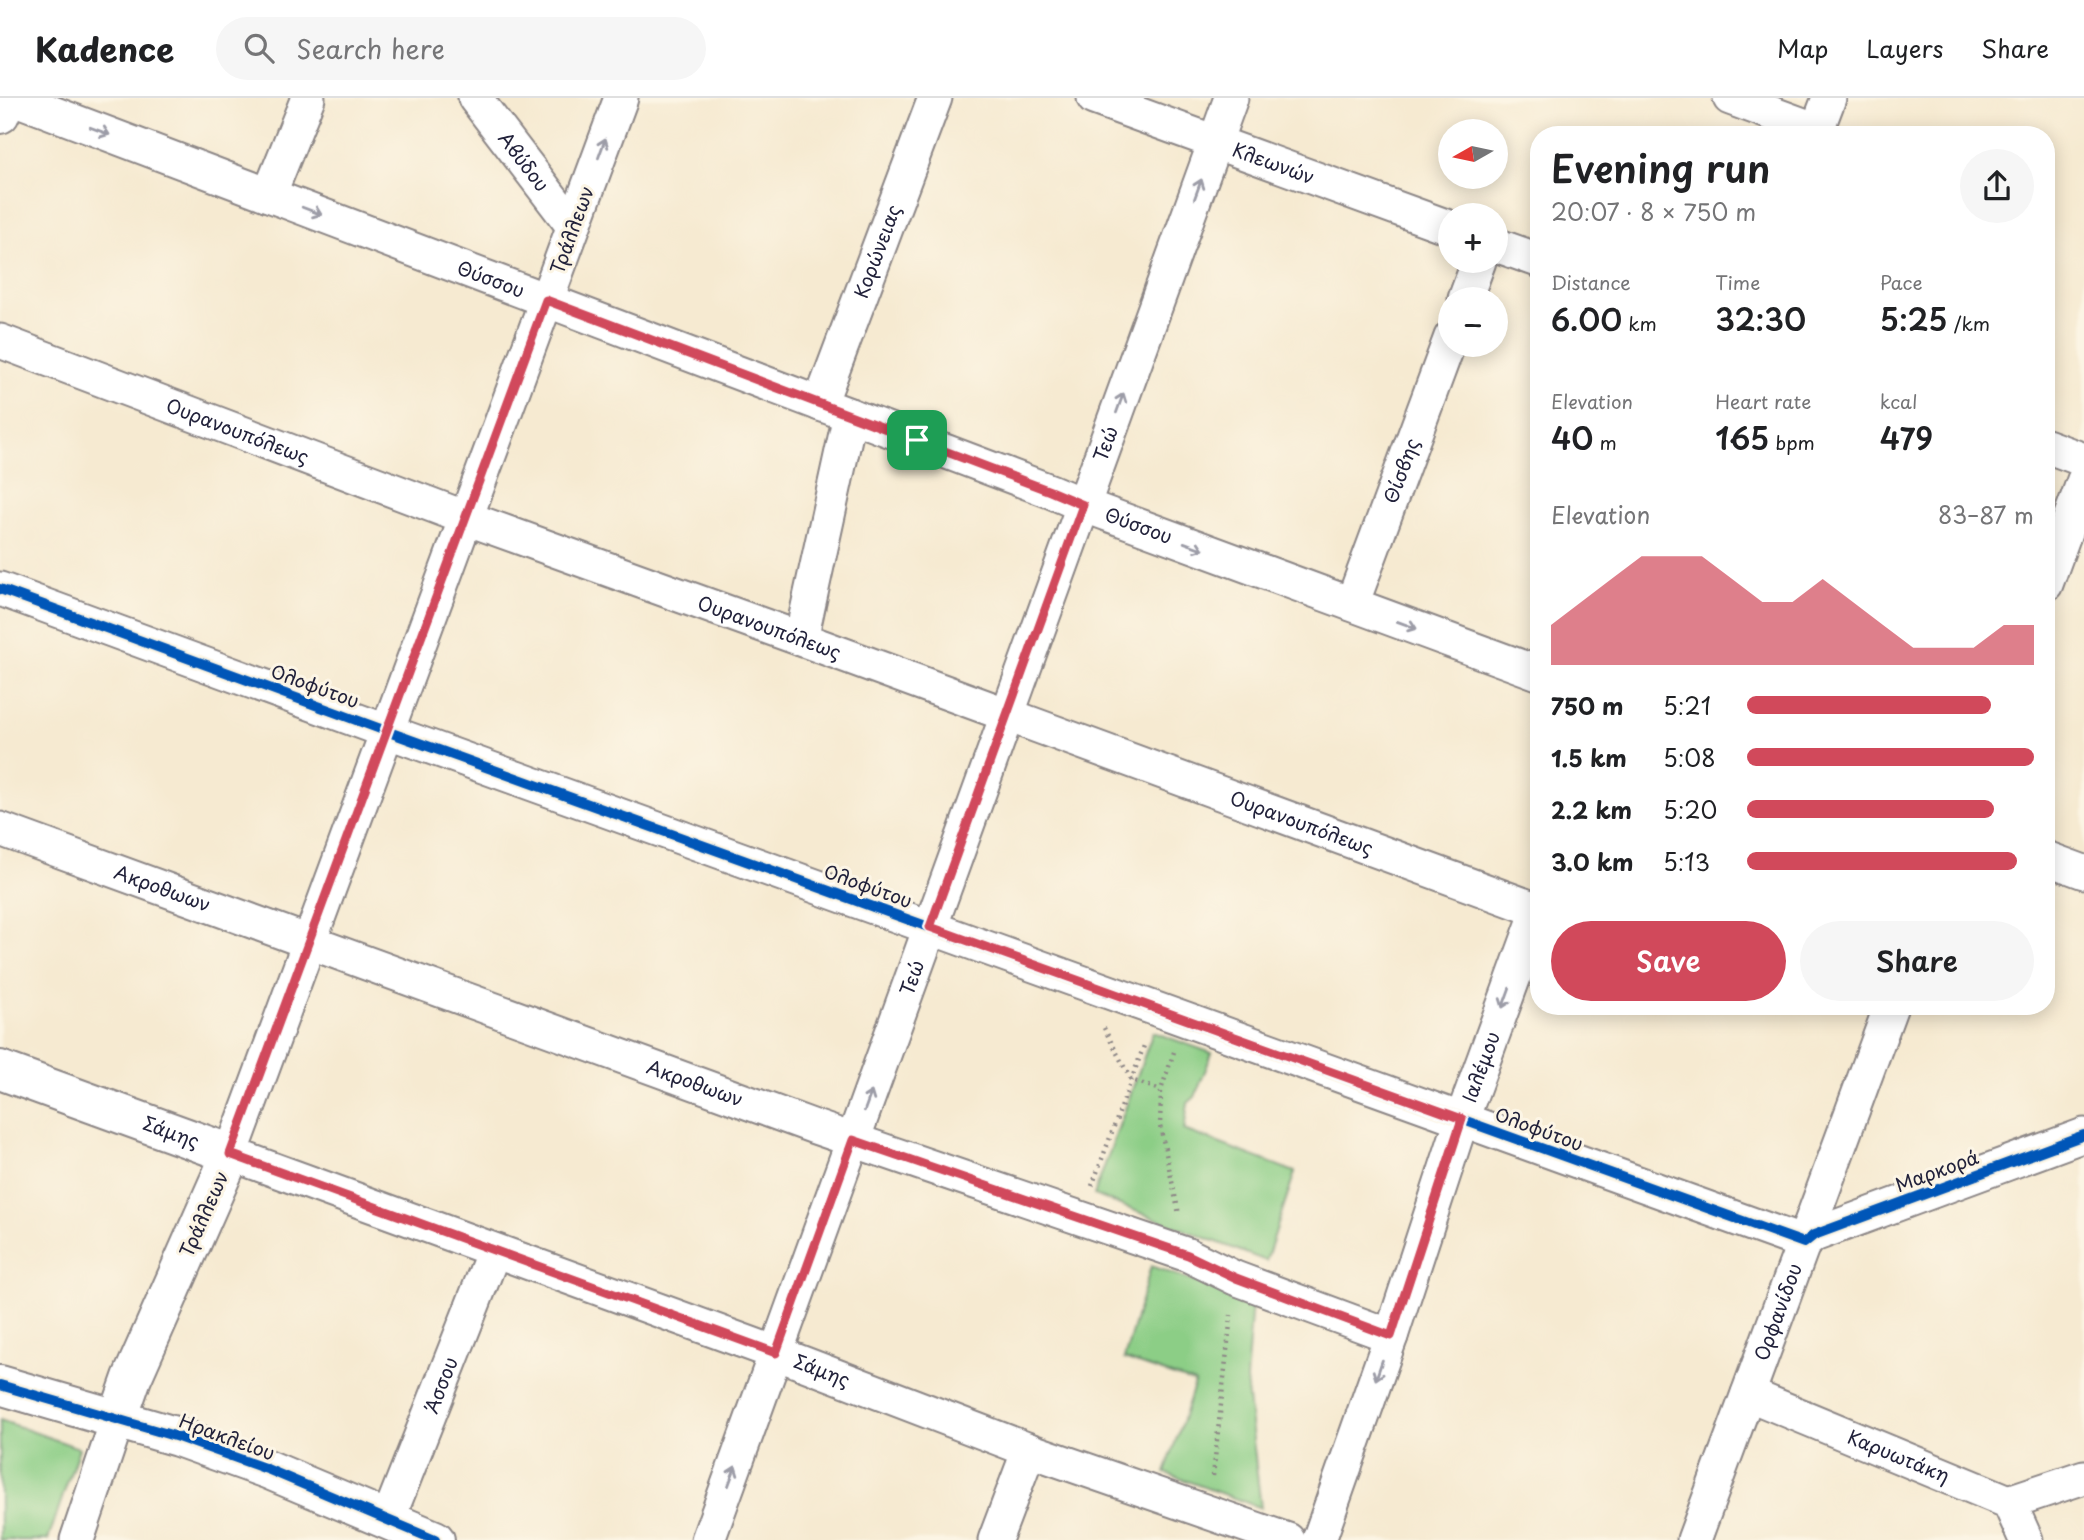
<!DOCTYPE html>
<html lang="en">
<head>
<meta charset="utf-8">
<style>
  body { margin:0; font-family:"Playpen Sans",sans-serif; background:#f6f6f6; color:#202124; height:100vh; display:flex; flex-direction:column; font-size:26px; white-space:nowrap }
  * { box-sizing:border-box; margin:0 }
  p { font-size:23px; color:#757577 }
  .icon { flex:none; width:38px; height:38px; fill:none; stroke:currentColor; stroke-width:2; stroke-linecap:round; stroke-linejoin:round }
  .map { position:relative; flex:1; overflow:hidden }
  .drawer { position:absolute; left:1530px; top:28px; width:525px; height:889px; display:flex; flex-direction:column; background:#fff; border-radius:28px; box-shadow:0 4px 18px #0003 }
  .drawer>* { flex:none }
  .needle { width:46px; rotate:261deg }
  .buttons { position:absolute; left:1438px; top:21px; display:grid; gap:14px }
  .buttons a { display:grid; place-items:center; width:70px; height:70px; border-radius:50%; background:#fff; box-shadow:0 4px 18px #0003; font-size:35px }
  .pin { position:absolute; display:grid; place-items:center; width:60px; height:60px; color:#fff; margin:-30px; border-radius:14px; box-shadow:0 4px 10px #0006 }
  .round { display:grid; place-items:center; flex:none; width:74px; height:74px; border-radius:37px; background:#f6f6f6 }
  .summary { display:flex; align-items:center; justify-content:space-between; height:119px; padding:0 21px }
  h1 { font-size:38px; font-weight:600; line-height:52px }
  .stats { display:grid; grid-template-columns:repeat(3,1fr); gap:10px; height:119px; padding:7px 21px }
  .stats div { display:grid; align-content:center }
  .stats b { font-size:30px; font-weight:600 }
  .stats small { font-size:19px; font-weight:400 }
  .stats p { font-size:19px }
  .chart { height:196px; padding:14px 21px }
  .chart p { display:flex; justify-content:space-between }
  .chart svg { width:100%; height:126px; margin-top:7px; fill:#d1495b; opacity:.7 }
  .button { display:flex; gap:14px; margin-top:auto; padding:14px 21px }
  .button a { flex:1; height:80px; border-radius:42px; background:#d1495b; color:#fff; font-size:28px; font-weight:600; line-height:80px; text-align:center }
  .button a+a { background:#f6f6f6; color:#202124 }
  ul { padding:0 21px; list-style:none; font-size:23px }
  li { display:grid; grid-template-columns:112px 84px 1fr; align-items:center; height:52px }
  li i { height:18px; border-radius:9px; background:#d1495b }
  header { display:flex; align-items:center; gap:42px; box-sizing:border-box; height:98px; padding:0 35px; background:#fff; border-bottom:2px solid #e0e0e0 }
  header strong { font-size:33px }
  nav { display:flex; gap:38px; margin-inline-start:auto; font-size:24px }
  .search { width:490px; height:63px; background:#f6f6f6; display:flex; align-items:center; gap:18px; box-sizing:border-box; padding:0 24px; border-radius:38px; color:#757577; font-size:26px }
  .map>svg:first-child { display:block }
  .green { fill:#8cce86; stroke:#577860; stroke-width:2 }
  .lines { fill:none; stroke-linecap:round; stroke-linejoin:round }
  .minor-casing { stroke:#8c8686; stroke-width:37 }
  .tertiary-casing { stroke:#8c8686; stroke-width:42 }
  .secondary-casing { stroke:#8c8686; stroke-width:42 }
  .path { stroke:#8c8686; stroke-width:4.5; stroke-dasharray:2 5; stroke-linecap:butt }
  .minor { stroke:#fff; stroke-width:33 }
  .tertiary { stroke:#fff; stroke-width:38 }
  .secondary { stroke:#fff; stroke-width:38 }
  .cycleway-casing { stroke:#fcf5e5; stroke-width:15 }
  .cycleway { stroke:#0057b8; stroke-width:10 }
  .oneway { stroke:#9c9ca7 }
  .route-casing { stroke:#fff; stroke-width:14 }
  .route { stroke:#d1495b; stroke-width:9 }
  .labels { text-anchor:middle; stroke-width:6; stroke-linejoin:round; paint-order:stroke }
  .street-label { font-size:19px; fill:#22223b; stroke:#fcf5e5 }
</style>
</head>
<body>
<header>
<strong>Kadence</strong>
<div class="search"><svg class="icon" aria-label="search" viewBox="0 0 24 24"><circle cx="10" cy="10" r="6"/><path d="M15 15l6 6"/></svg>Search here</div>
<nav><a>Map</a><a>Layers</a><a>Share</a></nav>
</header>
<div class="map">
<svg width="2084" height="1442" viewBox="0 0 2084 1442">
  <rect width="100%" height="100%" fill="#fcf5e5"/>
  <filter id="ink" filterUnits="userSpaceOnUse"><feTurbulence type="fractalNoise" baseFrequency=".0143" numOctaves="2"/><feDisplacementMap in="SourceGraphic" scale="14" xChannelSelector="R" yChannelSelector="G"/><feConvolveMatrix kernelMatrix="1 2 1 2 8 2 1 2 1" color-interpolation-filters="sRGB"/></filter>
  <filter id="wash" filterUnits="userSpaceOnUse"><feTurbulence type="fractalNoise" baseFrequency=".00686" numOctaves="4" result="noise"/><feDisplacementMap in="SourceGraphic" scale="28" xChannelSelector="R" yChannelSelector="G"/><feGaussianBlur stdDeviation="1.57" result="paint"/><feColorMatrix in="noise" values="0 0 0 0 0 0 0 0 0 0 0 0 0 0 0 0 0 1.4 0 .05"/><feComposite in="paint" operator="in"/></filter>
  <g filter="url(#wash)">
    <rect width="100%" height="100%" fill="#f6ead1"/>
    <path class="green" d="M1153 934 1212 955 1195 999 1188 1005 1184 1032 1295 1074 1266 1163 1094 1097Z
      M1151 1168 1252 1204 1246 1282 1261 1410 1165 1375 1195 1285 1124 1261Z
      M0 1322 79 1350 48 1442H0Z"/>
  </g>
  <g filter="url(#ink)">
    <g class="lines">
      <defs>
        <g id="minor">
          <path id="s1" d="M13 0 1050 393 1083 407 1538 575"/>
          <path id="s2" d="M475 0 573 128"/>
          <path id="s3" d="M621 0 231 1056 776 1255 1029 1352 1288 1442"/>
          <path id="s4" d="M1094 0 1451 130"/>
          <path d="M1730 0 1817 32"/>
          <path d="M1815 37 1829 0"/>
          <path d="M269 97 308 0"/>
          <path d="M1496 147 1538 162"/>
          <path d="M1465 201 1479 163"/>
          <path id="s5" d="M0 243 466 420 801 541 1538 812"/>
          <path id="s6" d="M820 306 935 0"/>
          <path d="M2046 348 2084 362"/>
          <path d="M2046 486 2084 382"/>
          <path d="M0 491 386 633 1804 1145 1814 1137 2084 1037"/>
          <path id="s7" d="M1352 506 1451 239"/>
          <path d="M801 541 850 317"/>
          <path id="s8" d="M0 731 815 1029 1188 1157 1235 1180 1391 1238"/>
          <path d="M2046 760 2084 774"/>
          <path id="s9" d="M1748 1296 2009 1404 2026 1442"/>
          <path d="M2009 1404 2084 1379"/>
          <path id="s10" d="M388 1421 494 1153"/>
          <path d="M77 1442 118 1320"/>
          <path id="s11" d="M708 1442 1231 0"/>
          <path d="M995 1442 1029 1352"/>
          <path id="s12" d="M1319 1442 1391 1238 1462 1021 1538 813"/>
          <path id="s13" d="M1694 1442 1891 908"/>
        </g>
        <g id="tertiary">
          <path d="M0 16 6 0"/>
          <path id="s14" d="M0 972 231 1056 132 1280 118 1320"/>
        </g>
        <path id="secondary" d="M0 1287 178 1339 267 1371 435 1442"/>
      </defs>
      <use href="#minor" class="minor-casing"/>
      <use href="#tertiary" class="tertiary-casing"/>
      <use href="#secondary" class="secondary-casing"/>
      <path class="path" d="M1104 930 1131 982 1161 992
        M1174 954 1161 992 1160 1028 1179 1116
        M1092 1088 1145 945
        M1213 1378 1231 1217"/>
      <use href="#minor" class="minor"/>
      <use href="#tertiary" class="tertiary"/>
      <use href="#secondary" class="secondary"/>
      <defs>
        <path id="cycleway" d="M0 491 386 633 1804 1145 1814 1137 2084 1037
          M0 1287 178 1339 267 1371 435 1442"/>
      </defs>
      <use href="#cycleway" class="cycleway-casing"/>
      <use href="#cycleway" class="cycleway"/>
    </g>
    <defs><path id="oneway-shaft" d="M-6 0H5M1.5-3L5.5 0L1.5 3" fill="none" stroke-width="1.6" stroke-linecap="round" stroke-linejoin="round" transform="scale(1.75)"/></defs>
    <g class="oneway">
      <use href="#oneway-shaft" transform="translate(100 33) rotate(21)"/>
      <use href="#oneway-shaft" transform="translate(602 50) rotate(-70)"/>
      <use href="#oneway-shaft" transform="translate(1198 91) rotate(-70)"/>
      <use href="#oneway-shaft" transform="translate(312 113) rotate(21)"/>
      <use href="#oneway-shaft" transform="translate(1120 305) rotate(-70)"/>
      <use href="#oneway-shaft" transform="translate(1194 448) rotate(20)"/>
      <use href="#oneway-shaft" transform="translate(1407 527) rotate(20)"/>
      <use href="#oneway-shaft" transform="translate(1506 900) rotate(110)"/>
      <use href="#oneway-shaft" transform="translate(868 1003) rotate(-70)"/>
      <use href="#oneway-shaft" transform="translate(1379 1272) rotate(109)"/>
      <use href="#oneway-shaft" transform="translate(732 1378) rotate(-70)"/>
    </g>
  </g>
  <g class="lines" filter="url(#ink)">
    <defs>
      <path id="route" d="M546 202 1050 393 1083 407 930 829 1462 1021 1391 1238 1236 1180 1188 1157 853 1042 776 1255 230 1056Z"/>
    </defs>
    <use href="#route" class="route-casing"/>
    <use href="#route" class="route"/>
  </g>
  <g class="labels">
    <g class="street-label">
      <text dy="7" stroke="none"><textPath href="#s2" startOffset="80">Αβύδου</textPath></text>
      <text dy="7" stroke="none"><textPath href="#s4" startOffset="191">Κλεωνών</textPath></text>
      <text transform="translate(572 132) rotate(-70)" y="7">Τράλλεων</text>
      <text dy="7" stroke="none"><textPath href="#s6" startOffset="163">Κορώνειας</textPath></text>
      <text dy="7" stroke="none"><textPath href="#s1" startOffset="511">Θύσσου</textPath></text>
      <text dy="7" stroke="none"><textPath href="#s5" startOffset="254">Ουρανουπόλεως</textPath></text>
      <text dy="7" stroke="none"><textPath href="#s11" startOffset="1166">Τεώ</textPath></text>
      <text dy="7" stroke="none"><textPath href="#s7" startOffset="142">Θίσβης</textPath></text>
      <text dy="7" stroke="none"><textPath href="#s1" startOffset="1204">Θύσσου</textPath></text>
      <text dy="7" stroke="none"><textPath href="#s5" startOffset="821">Ουρανουπόλεως</textPath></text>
      <text transform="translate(315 588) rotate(20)" y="7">Ολοφύτου</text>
      <text dy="7" stroke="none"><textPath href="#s5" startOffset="1388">Ουρανουπόλεως</textPath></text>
      <text transform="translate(868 788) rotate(20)" y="7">Ολοφύτου</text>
      <text dy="7" stroke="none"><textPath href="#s8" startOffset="173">Ακροθωων</textPath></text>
      <text dy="7" stroke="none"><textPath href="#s11" startOffset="598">Τεώ</textPath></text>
      <text dy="7" stroke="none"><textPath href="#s12" startOffset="500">Ιαλέμου</textPath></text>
      <text dy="7" stroke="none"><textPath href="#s8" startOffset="740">Ακροθωων</textPath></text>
      <text transform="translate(1539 1031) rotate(20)" y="7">Ολοφύτου</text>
      <text dy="7" stroke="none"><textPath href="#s14" startOffset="182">Σάμης</textPath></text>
      <text transform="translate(1937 1073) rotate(-20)" y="7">Μαρκορά</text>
      <text transform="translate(204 1116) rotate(-66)" y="7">Τράλλεων</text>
      <text dy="7" stroke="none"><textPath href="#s13" startOffset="243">Ορφανίδου</textPath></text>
      <text dy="7" stroke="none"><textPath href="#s3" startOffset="1755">Σάμης</textPath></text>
      <text dy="7" stroke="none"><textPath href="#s10" startOffset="144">Άσσου</textPath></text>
      <text transform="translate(227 1339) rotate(20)" y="7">Ηρακλείου</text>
      <text dy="7" stroke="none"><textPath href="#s9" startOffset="163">Καρυωτάκη</textPath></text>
    </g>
  </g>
</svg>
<div class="buttons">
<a><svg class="needle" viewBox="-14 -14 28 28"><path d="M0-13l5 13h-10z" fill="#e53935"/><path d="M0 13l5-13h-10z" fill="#757577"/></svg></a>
<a>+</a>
<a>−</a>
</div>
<div class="pin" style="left:917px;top:342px;background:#1e9e55"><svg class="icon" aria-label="arrive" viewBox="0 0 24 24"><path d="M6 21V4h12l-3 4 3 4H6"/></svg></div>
<section class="drawer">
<div class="summary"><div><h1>Evening run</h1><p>20:07 · 8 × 750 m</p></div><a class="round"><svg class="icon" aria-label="share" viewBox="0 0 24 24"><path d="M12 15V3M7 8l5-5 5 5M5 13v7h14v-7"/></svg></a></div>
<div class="stats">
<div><p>Distance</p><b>6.00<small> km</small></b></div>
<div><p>Time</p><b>32:30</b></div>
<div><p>Pace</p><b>5:25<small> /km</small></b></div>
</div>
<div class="stats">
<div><p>Elevation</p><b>40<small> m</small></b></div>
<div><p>Heart rate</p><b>165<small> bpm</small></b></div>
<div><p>kcal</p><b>479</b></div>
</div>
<div class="chart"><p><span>Elevation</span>83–87 m</p>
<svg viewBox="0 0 160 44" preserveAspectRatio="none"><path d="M0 44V30L10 22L20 14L30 6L40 6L50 6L60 14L70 22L80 22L90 14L100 22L110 30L120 38L130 38L140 38L150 30L160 30V44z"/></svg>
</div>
<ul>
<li><b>750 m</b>5:21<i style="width:85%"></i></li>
<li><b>1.5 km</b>5:08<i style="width:100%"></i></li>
<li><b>2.2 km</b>5:20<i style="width:86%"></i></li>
<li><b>3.0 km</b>5:13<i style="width:94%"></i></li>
</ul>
<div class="button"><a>Save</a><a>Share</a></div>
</section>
</div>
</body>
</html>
